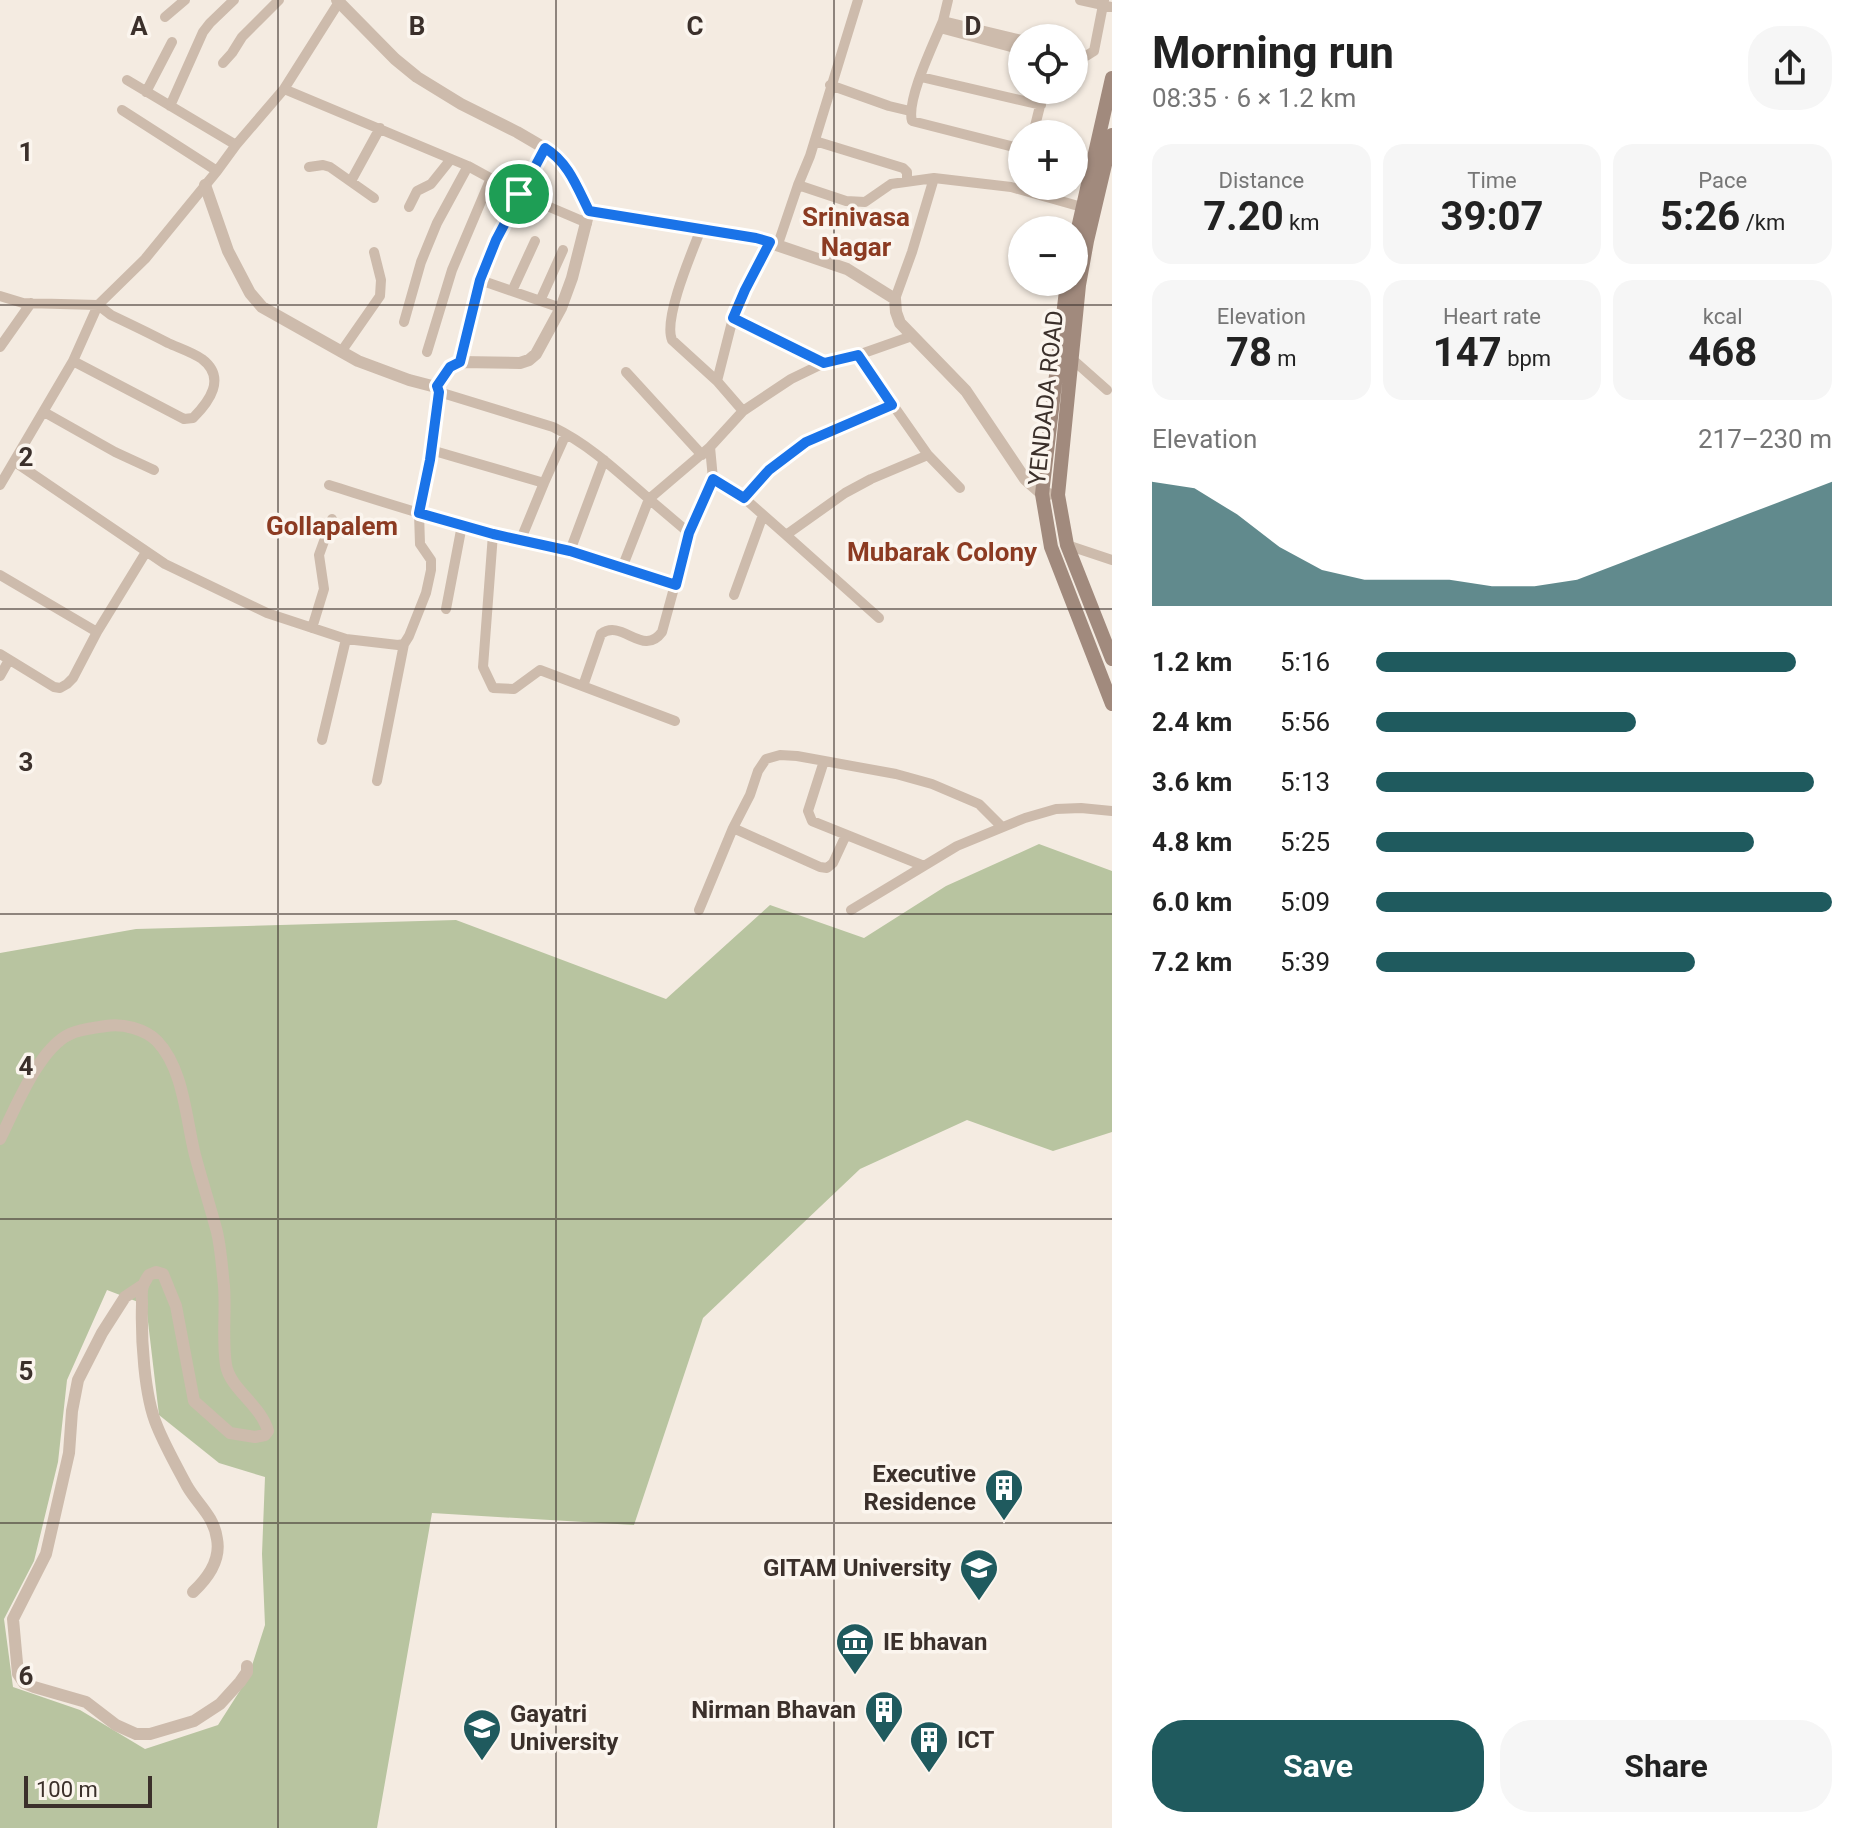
<!DOCTYPE html>
<html lang="en">
<head>
<meta charset="utf-8">
<style>
  body { margin:0; font-family:Roboto,sans-serif; background:#f6f6f6; color:#222; height:100vh; display:flex; flex-direction:column; font-size:30px; white-space:nowrap }
  * { box-sizing:border-box; margin:0 }
  p { font-size:26px; color:#767676 }
  .icon { flex:none; width:44px; height:44px; fill:none; stroke:currentColor; stroke-width:2; stroke-linecap:round; stroke-linejoin:round }
  .map { position:relative; flex:1; overflow:hidden }
  .details { display:flex; flex-direction:column; background:#fff; width:760px }
  .details>* { flex:none }
  .tools { position:absolute; left:1008px; top:24px; display:grid; gap:16px }
  .tools a { display:grid; place-items:center; width:80px; height:80px; border-radius:50%; background:#fff; box-shadow:0 2px 6px #0004; font-size:40px }
  .scale { position:absolute; left:24px; bottom:20px; width:128px; box-sizing:border-box; padding-left:8px; border:4px solid #3b302b; border-top:0; font-size:22px; line-height:28px; white-space:nowrap; color:#3b302b; -webkit-text-stroke:6px #fbf5ee; paint-order:stroke }
  .pin { position:absolute; display:grid; place-items:center; width:68px; height:68px; color:#fff; margin:-34px; border:4px solid #fff; border-radius:50%; box-shadow:0 2px 8px #0007 }
  .round { display:grid; place-items:center; flex:none; width:84px; height:84px; border-radius:32px; background:#f6f6f6 }
  .headline { display:flex; align-items:center; justify-content:space-between; height:136px; padding:0 40px }
  h1 { font-size:44px; font-weight:700; line-height:60px }
  .metrics { display:grid; grid-template-columns:repeat(3,1fr); gap:12px; height:136px; padding:8px 40px }
  .metrics div { display:grid; align-content:center; border-radius:20px; background:#f6f6f6; text-align:center }
  .metrics b { font-size:40px; font-weight:700 }
  .metrics small { font-size:22px; font-weight:400 }
  .metrics p { font-size:22px }
  .chart { height:224px; padding:16px 40px }
  .chart p { display:flex; justify-content:space-between }
  .chart svg { width:100%; height:144px; margin-top:8px; fill:#1f5a5e; opacity:.7 }
  .primary-button { display:flex; gap:16px; margin-top:auto; padding:16px 40px }
  .primary-button a { flex:1; height:92px; border-radius:32px; background:#1f5a5e; color:#fff; font-size:32px; font-weight:700; line-height:92px; text-align:center }
  .primary-button a+a { background:#f6f6f6; color:#222 }
  ul { padding:0 40px; list-style:none; font-size:26px }
  li { display:grid; grid-template-columns:128px 96px 1fr; align-items:center; height:60px }
  li i { height:20px; border-radius:10px; background:#1f5a5e }
  main { display:flex; flex:1; min-height:0 }
  .map>svg:first-child { display:block }
  .green { fill:#b8c4a0; fill-rule:evenodd }
  .lines { fill:none; stroke-linecap:round; stroke-linejoin:round }
  .minor { stroke:#cdbbac; stroke-width:10 }
  .tertiary { stroke:#cdbbac; stroke-width:12 }
  .secondary { stroke:#a18a7d; stroke-width:14 }
  .route-casing { stroke:#fff; stroke-width:16 }
  .route { stroke:#1a73e8; stroke-width:10 }
  .grid { fill:none; stroke:#3b302b; stroke-width:2; stroke-opacity:0.55 }
  .labels { text-anchor:middle; stroke-width:7; stroke-linejoin:round; paint-order:stroke }
  .street-label { font-size:24px; fill:#3b302b; stroke:#fbf5ee }
  .poi-label { font-size:24px; font-weight:bold; fill:#3b302b; stroke:#fbf5ee; text-anchor:end }
  .neighbourhood-label { font-size:26px; font-weight:bold; fill:#8c3b22; stroke:#fbf5ee }
  .grid-label { font-size:26px; text-anchor:middle; font-weight:bold; fill:#3b302b; stroke:#fbf5ee; stroke-width:7; stroke-linejoin:round; paint-order:stroke }
</style>
</head>
<body>
<main>
<div class="map">
<svg width="1112" height="1828" viewBox="0 0 1112 1828">
  <rect width="100%" height="100%" fill="#f4ebe1"/>
  <path class="green" d="M1039 844 1112 871V1132L1053 1151 967 1120 860 1169 703 1318 634 1525 432 1513 377 1828H0V953L136 929 456 920 666 999 770 905 864 938 946 886ZM107 1290 146 1305 159 1415 219 1463 265 1477 262 1554 265 1625 248 1678 218 1725 145 1749 80 1710 13 1687 4 1619 34 1561 58 1462 67 1380Z"/>
  <g class="lines">
    <path class="minor" d="M948 0 943 21 1022 40
      M1080 0 1112 7
      M165 17 185 0
      M943 21C934 43 906 100 912 121L1022 149
      M940 28 1022 50
      M1074 53 1086 56 1094 51 1104 0
      M223 63 232 53 242 37 279 0
      M921 77 1041 105
      M127 80 236 145
      M830 85 889 106 910 111
      M284 89 468 166 519 194 587 223
      M146 92 172 42
      M170 106 203 32 210 23 234 0
      M122 110 217 171
      M1033 134 1044 90
      M815 141 903 168 907 172V181
      M309 167 323 165 330 167 374 198
      M351 181 380 128
      M798 185 810 156 858 0
      M409 207 417 191 431 184 451 159
      M778 244 798 185 846 201 865 202 891 184 934 178 1011 187 1089 209
      M480 280 561 308
      M512 291 535 241
      M0 296 23 303 98 305 145 259 217 171 236 145 284 89 339 2
      M895 299 912 252 934 178
      M540 301 563 250
      M733 318 824 363
      M404 322 421 262 437 223 468 166
      M0 347 31 303
      M341 352 380 296 381 280 374 252
      M427 352 452 270 491 178
      M1072 359 1107 390
      M460 362 480 280 496 240 545 148
      M626 372 702 455
      M717 381 733 318 745 290 770 242
      M439 392 553 427C590 445 618 472 649 499L622 568
      M743 411 791 379 824 363 858 355 912 336
      M44 412 115 452 154 470
      M431 450 544 483
      M928 455 960 488
      M15 462 165 564 267 613 346 639 398 645 404 644 409 636 426 593 431 570V560L420 544 419 513 430 460 439 392 437 386
      M713 479 744 498 786 535 845 493 871 479 928 455 858 355
      M0 485 73 361 98 305 111 315C130 324 149 333 168 343 179 348 192 352 202 359 227 378 209 402 193 418L184 419 73 361
      M329 485C393 505 456 526 521 539L544 483 566 434
      M744 498 769 470 806 442 892 405
      M689 533 649 499 710 447
      M493 534 483 667 493 688 514 689 540 670 675 721
      M786 535 879 618
      M521 539 570 551 604 460
      M1067 545 1112 560
      M570 551 676 585
      M0 575 97 632
      M734 595 763 515
      M446 609 462 525
      M312 628 324 589 319 555 332 519
      M0 654 54 687 60 688 67 684 73 678 97 632 146 552
      M0 676 9 660
      M583 686 601 634C622 618 643 658 662 632L689 533 713 479 710 447 743 411 717 381 672 340C663 319 692 252 701 229
      M322 740 346 639
      M824 761 808 811 812 821 924 866
      M377 781 404 644
      M733 828 820 867 827 868 833 863 846 835
      M699 910 733 828 750 795 758 771 766 759 780 755 797 756 896 774 932 784 979 804 1002 827
      M851 910 957 846 1025 818 1056 809 1081 808 1112 811"/>
    <path class="tertiary" d="M205 185 228 251 250 293 262 307 358 361 409 380 432 386H437L450 367 460 362 520 363 529 360 536 354 561 308 572 278 589 211 566 166 558 156 517 132 461 104 417 77 395 59 337 0
      M589 211 756 238 847 269 895 299 896 312 900 323 966 391 1025 479 1042 494H1049
      M0 1139C15 1109 39 1048 70 1034 81 1029 94 1028 106 1026 122 1023 145 1029 157 1041 184 1069 186 1120 195 1155 202 1181 210 1206 217 1232 221 1249 222 1268 224 1286 226 1313 222 1339 226 1365 230 1389 261 1405 268 1431L265 1435 255 1437 230 1433 194 1401 176 1306 163 1274 156 1272 149 1275C148 1276 143 1285 143 1286 141 1291 142 1298 142 1304 141 1337 144 1396 157 1426 165 1446 177 1467 187 1486 198 1505 214 1516 217 1539 221 1560 208 1578 193 1592
      M143 1285 125 1297 102 1333 78 1380 72 1411 69 1453 46 1554 13 1619 18 1674 24 1683 34 1687 86 1702 116 1725 136 1734H150L194 1721 220 1704 240 1682 247 1672V1666"/>
    <path class="secondary" d="M1112 135 1087 241 1079 285 1058 495 1067 545 1112 659
      M1074 246 1112 78
      M1067 282 1042 494 1051 547 1112 704"/>
  </g>
  <g class="lines">
    <defs>
      <path id="route" d="M545 148C568 162 577 187 589 211L756 238 770 242 745 290 733 318 824 363 858 355 892 405 806 442 769 470 744 498 713 479 689 533 676 585 570 551 493 534 419 513 430 460 439 392 437 386 450 367 460 362 480 280 496 240Z"/>
    </defs>
    <use href="#route" class="route-casing"/>
    <use href="#route" class="route"/>
  </g>
  <path class="grid" d="M278 0V1828M556 0V1828M834 0V1828M0 305H1112M0 609H1112M0 914H1112M0 1219H1112M0 1523H1112"/>
  <defs>
    <symbol id="building-pin" viewBox="-11 -11 22 30"><path d="M0 17L-7.5 6A9.5 9.5 0 1 1 7.5 6Z" fill="#1f5a5e" stroke="#fbf5ee"/><path d="M-4-6H4V6H1V3H-1V6H-4ZM-2.5-4.3h1.7v1.8h-1.7ZM.8-4.3h1.7v1.8H.8ZM-2.5-1h1.7V.8h-1.7ZM.8-1h1.7V.8H.8Z" fill="#fff"/></symbol>
    <symbol id="university-pin" viewBox="-11 -11 22 30"><path d="M0 17L-7.5 6A9.5 9.5 0 1 1 7.5 6Z" fill="#1f5a5e" stroke="#fbf5ee"/><path d="M0-5L7-2L0 1L-7-2ZM-4 1L0 2.5L4 1V4Q0 6-4 4Z" fill="#fff"/></symbol>
    <symbol id="museum-pin" viewBox="-11 -11 22 30"><path d="M0 17L-7.5 6A9.5 9.5 0 1 1 7.5 6Z" fill="#1f5a5e" stroke="#fbf5ee"/><path d="M0-6L6-3V-2H-6V-3ZM-5-1h2V3h-2ZM-1-1h2V3h-2ZM3-1h2V3H3ZM-6 4H6V6H-6Z" fill="#fff"/></symbol>
  </defs>
  <g fill-rule="evenodd">
    <use href="#building-pin" x="982" y="1466" width="44" height="60"/>
    <use href="#university-pin" x="957" y="1546" width="44" height="60"/>
    <use href="#museum-pin" x="833" y="1620" width="44" height="60"/>
    <use href="#building-pin" x="862" y="1688" width="44" height="60"/>
    <use href="#university-pin" x="460" y="1706" width="44" height="60"/>
    <use href="#building-pin" x="907" y="1718" width="44" height="60"/>
  </g>
  <g class="labels">
    <g class="street-label">
      <text transform="translate(1046 398) rotate(-84)" y="8">YENDADA ROAD</text>
    </g>
    <g class="poi-label">
      <text x="976" y="1482">Executive<tspan x="976" dy="28">Residence</tspan></text>
      <text x="951" y="1576">GITAM University</text>
      <text x="883" y="1650" text-anchor="start">IE bhavan</text>
      <text x="856" y="1718">Nirman Bhavan</text>
      <text x="510" y="1722" text-anchor="start">Gayatri<tspan x="510" dy="28">University</tspan></text>
      <text x="957" y="1748" text-anchor="start">ICT</text>
    </g>
    <g class="neighbourhood-label">
      <text x="856" y="226">Srinivasa<tspan x="856" dy="30">Nagar</tspan></text>
      <text x="332" y="535">Gollapalem</text>
      <text x="942" y="561">Mubarak Colony</text>
    </g>
  </g>
  <g class="grid-label">
    <text x="139" y="35">A</text>
    <text x="417" y="35">B</text>
    <text x="695" y="35">C</text>
    <text x="973" y="35">D</text>
    <text x="26" y="161">1</text>
    <text x="26" y="466">2</text>
    <text x="26" y="771">3</text>
    <text x="26" y="1075">4</text>
    <text x="26" y="1380">5</text>
    <text x="26" y="1685">6</text>
  </g>
</svg>
<div class="tools">
<a><svg class="icon" aria-label="locate" viewBox="0 0 24 24"><circle cx="12" cy="12" r="6"/><path d="M12 2v4M12 18v4M2 12h4M18 12h4"/></svg></a>
<a>+</a>
<a>−</a>
</div>
<div class="scale">100 m</div>
<div class="pin" style="left:519px;top:194px;background:#1e9e55"><svg class="icon" aria-label="arrive" viewBox="0 0 24 24"><path d="M6 21V4h12l-3 4 3 4H6"/></svg></div>
</div>
<section class="details">
<div class="headline"><div><h1>Morning run</h1><p>08:35 · 6 × 1.2 km</p></div><a class="round"><svg class="icon" aria-label="share" viewBox="0 0 24 24"><path d="M12 15V3M7 8l5-5 5 5M5 13v7h14v-7"/></svg></a></div>
<div class="metrics">
<div><p>Distance</p><b>7.20<small> km</small></b></div>
<div><p>Time</p><b>39:07</b></div>
<div><p>Pace</p><b>5:26<small> /km</small></b></div>
</div>
<div class="metrics">
<div><p>Elevation</p><b>78<small> m</small></b></div>
<div><p>Heart rate</p><b>147<small> bpm</small></b></div>
<div><p>kcal</p><b>468</b></div>
</div>
<div class="chart"><p><span>Elevation</span>217–230 m</p>
<svg viewBox="0 0 160 44" preserveAspectRatio="none"><path d="M0 44V6L10 8L20 16L30 26L40 33L50 36L60 36L70 36L80 38L90 38L100 36L110 31L120 26L130 21L140 16L150 11L160 6V44z"/></svg>
</div>
<ul>
<li><b>1.2 km</b>5:16<i style="width:92%"></i></li>
<li><b>2.4 km</b>5:56<i style="width:57%"></i></li>
<li><b>3.6 km</b>5:13<i style="width:96%"></i></li>
<li><b>4.8 km</b>5:25<i style="width:83%"></i></li>
<li><b>6.0 km</b>5:09<i style="width:100%"></i></li>
<li><b>7.2 km</b>5:39<i style="width:70%"></i></li>
</ul>
<div class="primary-button"><a>Save</a><a>Share</a></div>
</section>
</main>
</body>
</html>
